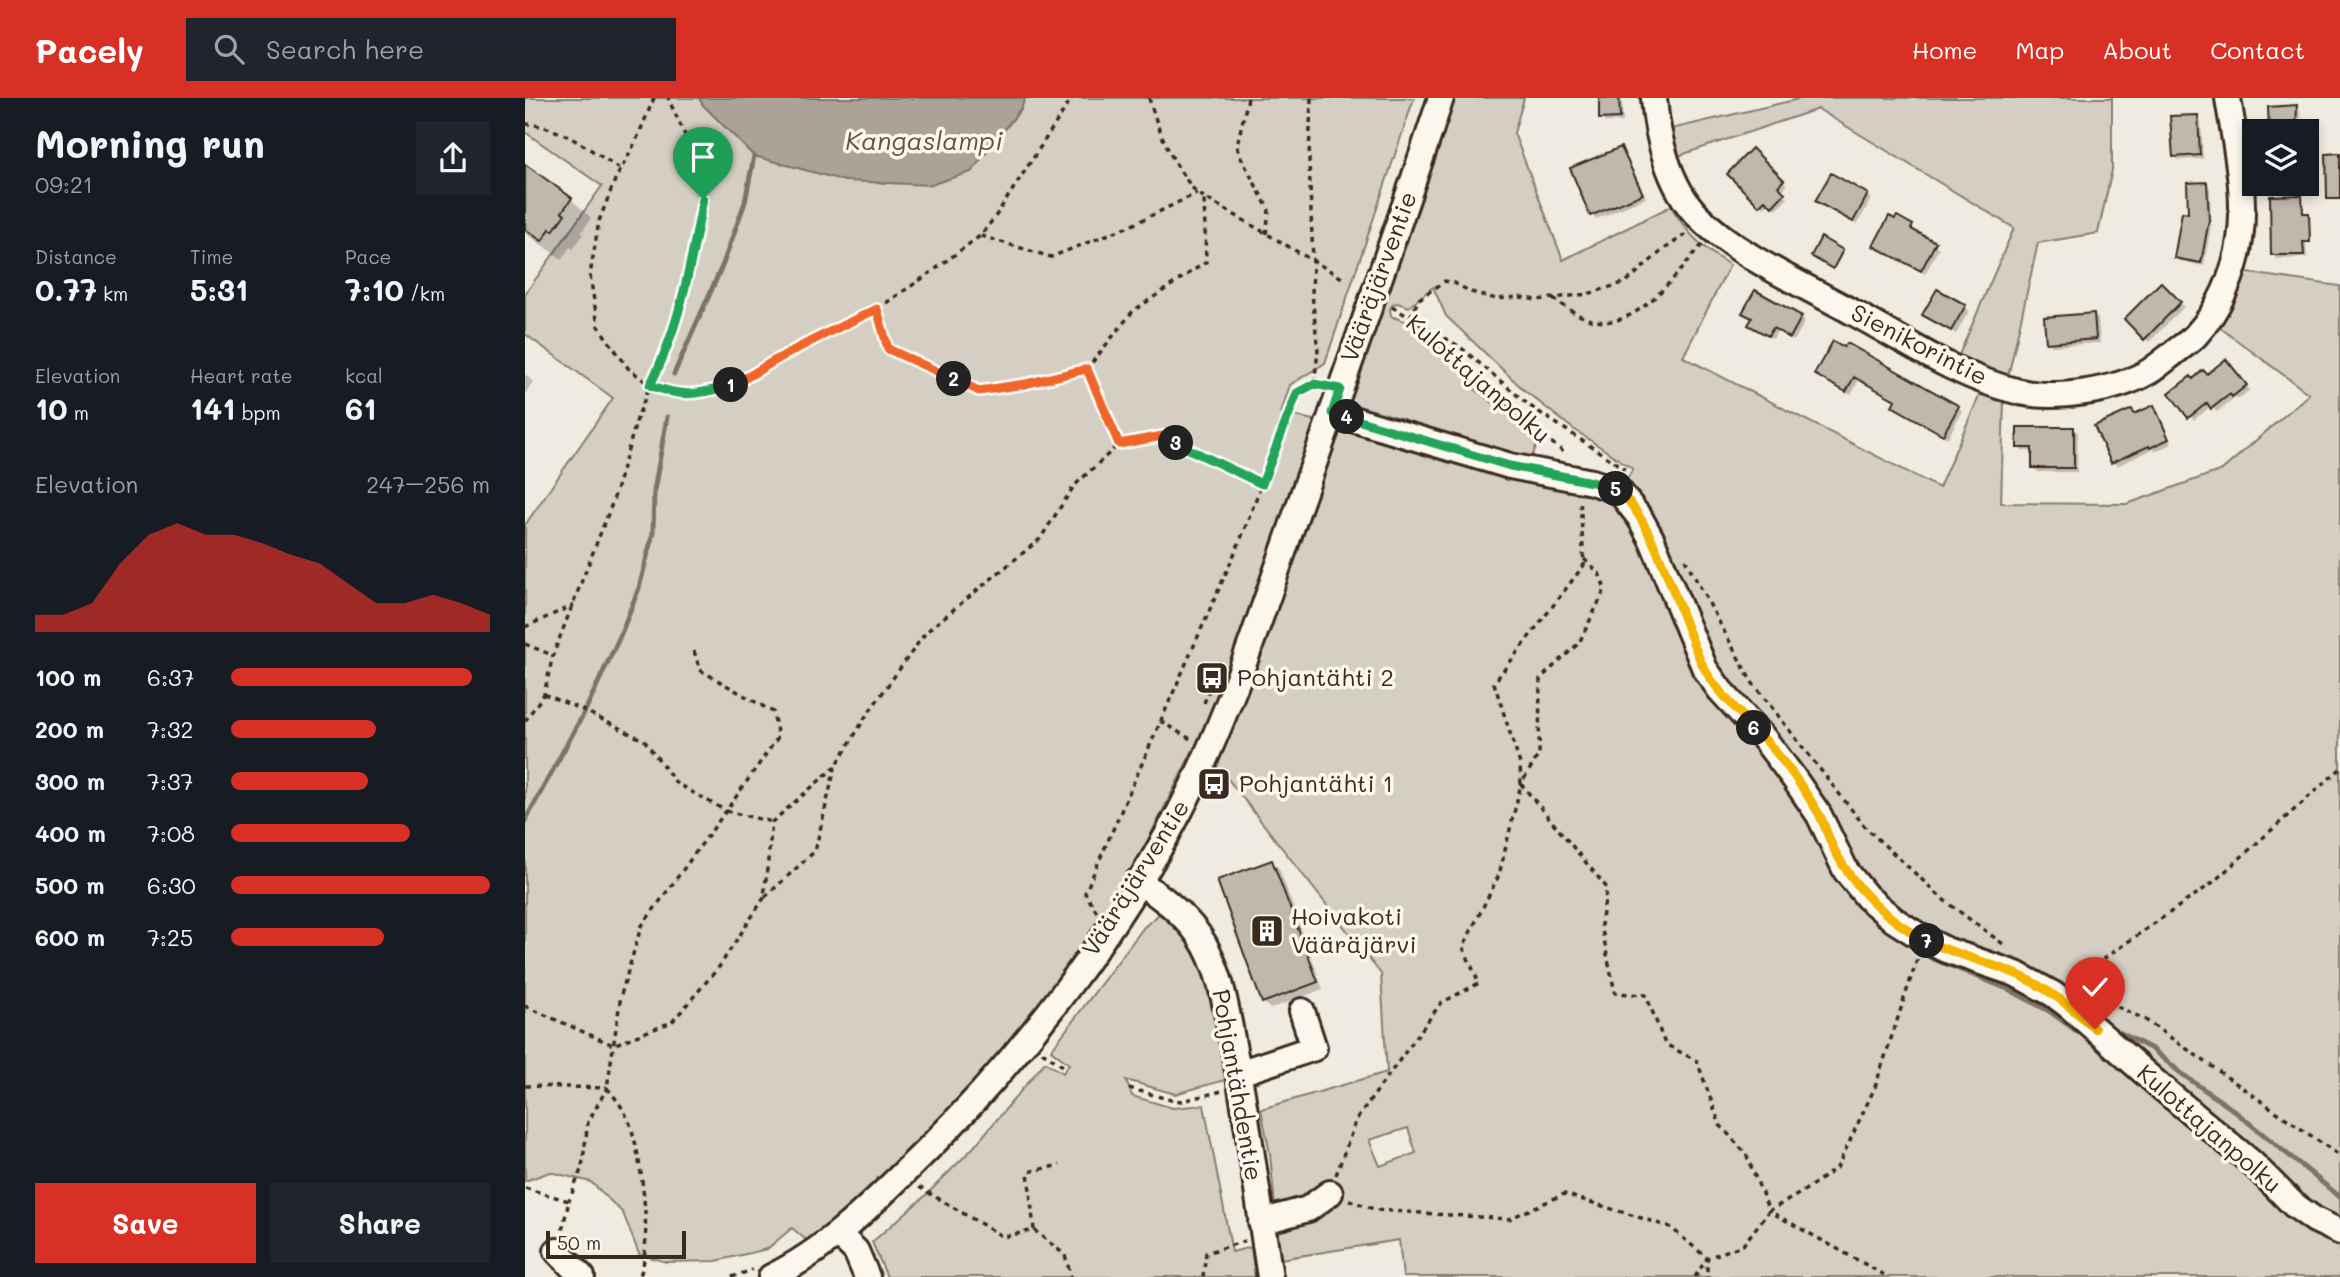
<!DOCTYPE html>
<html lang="en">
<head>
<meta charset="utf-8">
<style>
  body { margin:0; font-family:Mali,sans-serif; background:#20242c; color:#f1f3f6; height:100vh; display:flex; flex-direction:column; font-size:26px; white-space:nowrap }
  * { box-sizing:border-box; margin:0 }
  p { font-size:23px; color:#9ea1a6 }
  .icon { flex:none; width:38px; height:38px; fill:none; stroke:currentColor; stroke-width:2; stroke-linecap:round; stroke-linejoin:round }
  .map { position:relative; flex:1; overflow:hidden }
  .sheet { display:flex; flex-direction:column; background:#171b24; width:525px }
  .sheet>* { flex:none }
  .controls { position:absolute; left:1717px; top:21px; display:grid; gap:14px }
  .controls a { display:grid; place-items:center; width:77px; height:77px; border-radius:0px; background:#171b24; box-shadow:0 4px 10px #0003; font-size:35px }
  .scale { position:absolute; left:21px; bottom:18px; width:140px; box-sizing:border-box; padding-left:7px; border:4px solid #3b2a1e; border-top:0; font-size:19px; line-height:24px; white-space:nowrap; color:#3b2a1e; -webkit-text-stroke:5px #fbf7ec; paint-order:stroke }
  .pin { position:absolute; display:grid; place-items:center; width:60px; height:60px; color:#fff; margin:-72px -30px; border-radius:50% 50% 50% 0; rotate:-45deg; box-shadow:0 0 7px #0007 }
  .pin .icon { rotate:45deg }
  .km { position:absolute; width:35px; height:35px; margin:-18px; border-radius:50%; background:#222; color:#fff; font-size:19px; line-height:35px; text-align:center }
  .round { display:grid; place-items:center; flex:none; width:74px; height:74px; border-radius:0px; background:#20242c }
  .summary { display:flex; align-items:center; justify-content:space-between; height:119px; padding:0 35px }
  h1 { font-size:38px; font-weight:700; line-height:52px }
  .figures { display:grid; grid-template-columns:repeat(3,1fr); gap:10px; height:119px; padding:7px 35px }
  .figures div { display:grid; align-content:center }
  .figures b { font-size:30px; font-weight:700 }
  .figures small { font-size:19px; font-weight:400 }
  .figures p { font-size:19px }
  .chart { height:196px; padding:14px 35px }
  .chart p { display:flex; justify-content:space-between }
  .chart svg { width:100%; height:126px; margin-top:7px; fill:#d93025; opacity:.7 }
  .cta { display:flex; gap:14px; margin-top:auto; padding:14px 35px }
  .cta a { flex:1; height:80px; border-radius:0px; background:#d93025; color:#fff; font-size:28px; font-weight:700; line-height:80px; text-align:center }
  .cta a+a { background:#20242c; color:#f1f3f6 }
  ul { padding:0 35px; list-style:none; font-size:23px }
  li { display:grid; grid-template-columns:112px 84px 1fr; align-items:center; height:52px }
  li i { height:18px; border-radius:9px; background:#d93025 }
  header { display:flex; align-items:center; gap:42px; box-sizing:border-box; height:98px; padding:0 35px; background:#d93025; color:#fff }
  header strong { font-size:33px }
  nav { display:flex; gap:38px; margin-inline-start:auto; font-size:24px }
  .search { width:490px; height:63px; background:#20242c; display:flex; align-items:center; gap:18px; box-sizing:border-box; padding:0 24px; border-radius:0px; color:#9ea1a6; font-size:26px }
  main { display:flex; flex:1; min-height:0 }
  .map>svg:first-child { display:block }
  .green { fill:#d5cec3; stroke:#887c70; stroke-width:2; fill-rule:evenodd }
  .water { fill:#aca397; stroke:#7f7367; stroke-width:2 }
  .shadow { fill:#0003 }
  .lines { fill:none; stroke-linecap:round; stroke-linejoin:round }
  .stream { stroke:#7f7367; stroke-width:5 }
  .building { fill:#c0b8ad; stroke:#3b2a1e; stroke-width:2 }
  .minor-casing { stroke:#3b2a1e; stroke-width:30 }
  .path { stroke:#3b2a1e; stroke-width:3.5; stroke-dasharray:5 5; stroke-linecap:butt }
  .minor { stroke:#fbf7ec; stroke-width:24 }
  .split-1-casing { stroke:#fff; stroke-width:14 }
  .split-2-casing { stroke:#fff; stroke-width:14 }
  .split-3-casing { stroke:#fff; stroke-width:14 }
  .split-4-casing { stroke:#fff; stroke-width:14 }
  .split-5-casing { stroke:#fff; stroke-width:14 }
  .split-6-casing { stroke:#fff; stroke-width:14 }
  .split-7-casing { stroke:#fff; stroke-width:14 }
  .split-8-casing { stroke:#fff; stroke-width:14 }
  .split-1 { stroke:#22a559; stroke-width:9 }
  .split-2 { stroke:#f0652b; stroke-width:9 }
  .split-3 { stroke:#f0652b; stroke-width:9 }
  .split-4 { stroke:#22a559; stroke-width:9 }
  .split-5 { stroke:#22a559; stroke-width:9 }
  .split-6 { stroke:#f5b400; stroke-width:9 }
  .split-7 { stroke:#f5b400; stroke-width:9 }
  .split-8 { stroke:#f5b400; stroke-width:9 }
  .labels { text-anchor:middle; stroke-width:7; stroke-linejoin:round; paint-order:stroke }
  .street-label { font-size:24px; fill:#3b2a1e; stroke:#fbf7ec }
  .poi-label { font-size:24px; fill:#3b2a1e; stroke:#fbf7ec; text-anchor:start }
  .water-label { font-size:26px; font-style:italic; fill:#635448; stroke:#fbf7ec }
</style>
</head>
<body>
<header>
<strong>Pacely</strong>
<div class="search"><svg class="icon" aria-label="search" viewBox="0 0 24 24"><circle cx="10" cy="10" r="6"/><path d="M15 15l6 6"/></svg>Search here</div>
<nav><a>Home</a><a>Map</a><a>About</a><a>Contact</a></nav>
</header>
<main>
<section class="sheet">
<div class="summary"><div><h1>Morning run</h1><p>09:21</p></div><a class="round"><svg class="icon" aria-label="share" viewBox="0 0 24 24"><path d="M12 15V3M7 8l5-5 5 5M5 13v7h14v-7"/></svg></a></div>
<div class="figures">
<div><p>Distance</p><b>0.77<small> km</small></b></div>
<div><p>Time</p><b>5:31</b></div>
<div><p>Pace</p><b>7:10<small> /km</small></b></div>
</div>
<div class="figures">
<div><p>Elevation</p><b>10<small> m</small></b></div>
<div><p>Heart rate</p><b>141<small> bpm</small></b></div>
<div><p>kcal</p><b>61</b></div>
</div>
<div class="chart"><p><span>Elevation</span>247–256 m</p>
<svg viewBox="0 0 160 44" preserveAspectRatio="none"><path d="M0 44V38L10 38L20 34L30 20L40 10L50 6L60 10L70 10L80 13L90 17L100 20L110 27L120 34L130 34L140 31L150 34L160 38V44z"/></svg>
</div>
<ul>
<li><b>100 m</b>6:37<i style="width:93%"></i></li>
<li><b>200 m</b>7:32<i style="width:56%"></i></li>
<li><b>300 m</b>7:37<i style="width:53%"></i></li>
<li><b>400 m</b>7:08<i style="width:69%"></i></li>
<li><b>500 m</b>6:30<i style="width:100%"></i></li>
<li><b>600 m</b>7:25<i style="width:59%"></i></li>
</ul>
<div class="cta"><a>Save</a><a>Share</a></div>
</section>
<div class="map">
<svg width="1815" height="1179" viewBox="0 0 1815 1179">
  <rect width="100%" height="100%" fill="#f0ebe0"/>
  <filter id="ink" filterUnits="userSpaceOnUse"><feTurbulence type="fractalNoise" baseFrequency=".0143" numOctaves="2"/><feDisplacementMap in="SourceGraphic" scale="14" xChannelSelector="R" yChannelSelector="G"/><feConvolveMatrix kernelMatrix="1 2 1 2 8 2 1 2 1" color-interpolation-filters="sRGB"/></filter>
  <g filter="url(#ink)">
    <path class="green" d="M0 0H174L178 7 229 58 446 74 496 11 500 0H889L800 265 765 287 756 315 826 330 1100 384 1108 371 1047 330 1000 293 921 218 908 189 884 209 872 205 868 206 865 211 866 218C874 222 884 223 892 228 910 237 944 274 951 292L1006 335 1012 346 1006 361 1001 364 823 308V305L927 0H999L989 35 1038 162 1146 108C1162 136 1178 151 1205 167L1158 259 1414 390 1455 296 1479 302 1476 405 1602 406 1697 372 1784 296 1694 229 1717 174 1815 188V1179H878L874 1142 755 1161 745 1056 736 1011 862 974 856 876 702 680 667 654 610 768 534 885 464 973 377 1065 287 1147 267 1130 242 1151 191 1163 141 1164 114 1156 98 1115 66 1084 25 1074 0 1083V427L88 300 0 236V196L77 88 0 34ZM883 1030 891 1055 855 1068 844 1042Z
      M1278 0H1587V72L1573 135 1513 145 1483 279 1434 257 1489 130 1293 11 1150 59 1142 32Z
      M638 813 664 842 680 872 707 980 650 996 601 982 607 998 648 1010 679 1007 707 1154 726 1149 730 1179H362L347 1144 399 1099 448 1050 520 964 538 975 544 966 526 952 619 829Z"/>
    <path class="water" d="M174 0H500L496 10 446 74 405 87 320 83 229 58 178 7Z"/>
    <path class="shadow" d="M1076 0H1097L1098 24H1080L1076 20Z
      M1771 9 1775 13 1776 26H1773L1774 33H1741L1740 23Z
      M1672 18 1676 23 1678 61 1654 62 1649 58Z
      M1096 51 1100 55 1121 100 1071 121 1067 117Z
      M1227 53 1262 87 1256 93 1263 100 1252 111 1245 105 1239 110 1204 76Z
      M0 69 46 101 66 120 56 135 58 137 48 151 45 149 37 161 0 135Z
      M1681 86 1685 90 1686 127 1679 168 1654 163 1650 160 1665 117Z
      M1342 97 1346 101 1332 127 1292 103Z
      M1774 99 1778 103 1782 160 1752 161 1748 157Z
      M1372 121 1387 129 1391 133 1390 135 1414 150 1400 176 1350 147Z
      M1317 153 1319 155 1309 171 1289 159Z
      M1636 186 1659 209 1624 244 1601 221Z
      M1440 208 1444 213 1431 236 1400 217Z
      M1219 214 1276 219 1280 223 1269 243 1252 233 1248 241 1229 230 1225 226 1228 221Z
      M1569 217 1573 221 1575 245 1527 248 1523 244Z
      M1308 245 1433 309 1437 313 1423 340 1373 312 1369 308 1372 304 1334 282 1326 297 1295 280 1291 276Z
      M1705 267 1725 292 1713 301 1710 299 1692 314 1686 308 1669 322 1665 318 1668 283Z
      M0 276 8 284 0 296Z
      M1628 309 1632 313 1647 346 1630 353 1628 351 1592 368 1588 364 1606 313 1611 317Z
      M1548 330 1553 335 1552 374H1513L1509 370V353H1498L1494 349Z
      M747 764 754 770 798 891 745 911 739 904Z"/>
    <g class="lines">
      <path class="stream" d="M149 276 198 166 220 104 229 58
        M0 723 60 613 95 538 114 490 128 435 129 393 142 319
        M1404 859 1485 892 1524 913 1550 932
        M1586 930 1627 951 1657 976 1707 1011 1815 1099"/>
    </g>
    <path class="building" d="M1074 0H1094L1095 20 1074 21Z
      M1772 7 1771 33H1744L1743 9Z
      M1673 17 1675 57 1648 59 1645 18Z
      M1096 49 1118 96 1065 118 1045 70Z
      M1227 50 1259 82 1253 88 1260 95 1247 109 1240 102 1234 108 1202 76Z
      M1815 55V101H1802L1801 56Z
      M0 66 47 100 37 114 40 116 28 133 25 131 17 143 0 131Z
      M1306 75 1343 96 1328 124 1290 103Z
      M1682 84 1684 122 1676 165 1649 160 1657 114 1663 115 1662 85Z
      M1777 97 1778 115H1784L1785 144H1778L1779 157H1746L1745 98Z
      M1364 118 1370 121 1372 118 1388 127 1386 131 1411 144 1396 173 1348 148Z
      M1296 139 1318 152 1308 171 1286 158Z
      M1636 184 1656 204 1619 242 1599 221Z
      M1412 191 1441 207 1426 233 1397 217Z
      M1230 192 1277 218 1265 240 1248 230 1243 238 1223 227 1227 220 1217 215Z
      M1569 215 1571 241 1521 245 1519 219Z
      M1308 243 1319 249 1322 245 1434 308 1418 337 1367 308 1370 302 1329 279 1321 294 1289 276Z
      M1701 261 1722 287 1707 299 1705 296 1686 311 1682 305 1663 320 1644 295 1666 278 1668 281 1678 272 1682 276Z
      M1629 307 1644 341 1625 350 1624 348 1586 365 1569 328 1607 311 1609 316Z
      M1492 329H1549V370H1507V350H1492Z
      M747 762 793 884 737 905 692 782Z"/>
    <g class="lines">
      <defs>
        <path id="minor" d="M1129 0C1132 39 1144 88 1172 117 1212 158 1279 187 1329 215 1381 243 1433 279 1491 293 1528 303 1592 293 1625 273 1634 267 1642 260 1650 254 1657 248 1665 244 1671 237 1694 212 1710 176 1715 142 1722 96 1710 46 1703 0
          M807 315 985 368 1067 384 1094 393 1115 420 1127 442 1180 571 1195 592 1237 638 1268 679 1294 717 1321 773 1342 799 1369 822 1399 841 1421 852 1491 876 1528 896 1545 909 1637 990 1727 1065 1769 1107 1790 1122 1815 1134
          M613 783C635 798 657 814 673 836 696 869 702 914 709 952 724 1027 733 1103 745 1179
          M714 975 789 950 777 913
          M736 1124 783 1111 805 1095
          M313 1136 331 1153 342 1179
          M32 1153 57 1179
          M246 1179C306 1150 354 1099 402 1052 499 956 591 834 655 713 705 616 738 511 774 408 822 272 871 137 916 0"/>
      </defs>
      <use href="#minor" class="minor-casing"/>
      <path class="path" d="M129 0 111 43 90 82 74 123 65 177 73 228 103 270 125 287 148 296H171L216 283 248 264 352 211 401 178 455 138 470 119 547 0
        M624 0C634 35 648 68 672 95L819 181
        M723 0 712 47 714 56 744 112 741 137
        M786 0 784 62 788 165 787 195 793 254 789 286
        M0 26C34 27 67 53 95 71
        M456 138 526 159 607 127 672 95
        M1028 201C1040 208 1052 218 1066 222 1112 235 1151 175 1177 147
        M867 209 888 221 912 239 973 301 1042 357
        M352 211 363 251 454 293 500 286 562 271
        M885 219 894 201 920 183 929 185 946 194 971 201 995 199 1012 202 1063 196 1101 184 1138 152 1163 135
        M902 230 934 248 1005 308 1100 371
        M594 346 562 271 608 213 681 164 679 100
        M1059 461 1074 475 1080 491 1054 545 1015 581 1014 656 996 686 1082 790 1076 827 1090 895 1121 897 1140 946 1172 963 1195 1027 1221 1056 1244 1113 1277 1094 1312 1070 1350 989 1393 859
        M1160 461 1226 583 1341 730 1419 802 1482 849
        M0 529 49 507
        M0 546 27 557
        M169 553 175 572 248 614 253 639 201 713 247 724
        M19 596 60 613 120 643 151 685 201 713 116 829 96 897 82 990C89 998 96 1007 101 1017 116 1044 129 1153 114 1179
        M679 605 695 563
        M0 623 19 596 28 557 88 403 112 321 125 287 139 261 162 181 178 101 172 63 143 0
        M635 623 667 642
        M240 799 290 753 310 670
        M572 814 560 795 715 443 767 306C773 294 781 286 795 286
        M1545 884 1686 786 1815 671
        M1565 896 1619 921 1815 1058
        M0 908 88 947 147 924 194 869 239 800 247 724 311 668 341 618 401 534 515 441 549 388 594 346 638 338 737 386
        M517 954 541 970
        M0 988 82 990 63 1024 57 1069 44 1103
        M604 990 646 1002 657 1003 697 993
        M811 1077 831 1022 916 905 954 885 938 849 974 777 996 686 995 666 969 585 1059 467 1055 401
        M394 1089 478 1139 509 1132 503 1074 535 1067
        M0 1090 44 1103 37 1133
        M824 1102 851 1112 984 1121 1039 1096 1145 1129 1182 1160V1179
        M509 1132 540 1157 546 1179
        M207 1179 227 1172
        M678 1179 681 1155 720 1143
        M1170 1179 1182 1160 1218 1147 1244 1113 1363 1179"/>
      <use href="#minor" class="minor"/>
    </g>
  </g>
  <g class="lines" filter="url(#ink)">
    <defs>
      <path id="split-1" d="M178 101C166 164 155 230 125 287 157 300 173 297 206 287"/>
      <path id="split-2" d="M206 287C222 281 235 271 249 263 283 244 318 227 352 211L363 251 429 281"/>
      <path id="split-3" d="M429 281 454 293 500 286 562 271 594 346 638 338 651 345"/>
      <path id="split-4" d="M651 345 737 386 772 295 789 286 815 291 807 315 822 319"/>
      <path id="split-5" d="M822 319 985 368 1067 384 1091 391"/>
      <path id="split-6" d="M1091 391C1129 418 1156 523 1178 568 1190 591 1211 611 1229 630"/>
      <path id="split-7" d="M1229 630C1254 655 1276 686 1294 716 1301 729 1304 743 1311 755 1332 794 1363 822 1402 843"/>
      <path id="split-8" d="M1402 843C1437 860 1476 866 1509 885 1532 897 1551 914 1570 931"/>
    </defs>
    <use href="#split-1" class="split-1-casing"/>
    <use href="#split-2" class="split-2-casing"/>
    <use href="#split-3" class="split-3-casing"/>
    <use href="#split-4" class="split-4-casing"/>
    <use href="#split-5" class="split-5-casing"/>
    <use href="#split-6" class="split-6-casing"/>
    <use href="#split-7" class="split-7-casing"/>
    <use href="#split-8" class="split-8-casing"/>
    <use href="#split-1" class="split-1"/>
    <use href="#split-2" class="split-2"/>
    <use href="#split-3" class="split-3"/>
    <use href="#split-4" class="split-4"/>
    <use href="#split-5" class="split-5"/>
    <use href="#split-6" class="split-6"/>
    <use href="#split-7" class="split-7"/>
    <use href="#split-8" class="split-8"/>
  </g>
  <defs>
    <symbol id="bus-square" viewBox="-11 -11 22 22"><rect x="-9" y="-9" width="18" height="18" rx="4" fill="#3b2a1e" stroke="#fbf7ec"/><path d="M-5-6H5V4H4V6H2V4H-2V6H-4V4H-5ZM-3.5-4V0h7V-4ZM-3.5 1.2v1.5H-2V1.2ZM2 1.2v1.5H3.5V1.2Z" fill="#fff"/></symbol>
    <symbol id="building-square" viewBox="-11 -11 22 22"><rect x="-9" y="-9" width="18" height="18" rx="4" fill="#3b2a1e" stroke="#fbf7ec"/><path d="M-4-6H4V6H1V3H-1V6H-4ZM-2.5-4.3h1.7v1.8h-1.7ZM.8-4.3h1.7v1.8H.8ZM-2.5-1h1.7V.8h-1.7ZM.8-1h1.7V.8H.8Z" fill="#fff"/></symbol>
  </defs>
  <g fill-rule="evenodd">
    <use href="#bus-square" x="668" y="561" width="38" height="38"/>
    <use href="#bus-square" x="670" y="667" width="38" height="38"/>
    <use href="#building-square" x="723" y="814" width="38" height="38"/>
  </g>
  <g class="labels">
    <g class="street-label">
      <text transform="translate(854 179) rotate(-70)" y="8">Vääräjärventie</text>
      <text transform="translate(1394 247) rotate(27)" y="8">Sienikorintie</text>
      <text transform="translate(953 281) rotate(41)" y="8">Kulottajanpolku</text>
      <text transform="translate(611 780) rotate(-58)" y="8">Vääräjärventie</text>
      <text transform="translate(712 987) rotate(80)" y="8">Pohjantähdentie</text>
      <text transform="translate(1684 1031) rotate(41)" y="8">Kulottajanpolku</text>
    </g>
    <g class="poi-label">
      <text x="712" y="588">Pohjantähti 2</text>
      <text x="714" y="694">Pohjantähti 1</text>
      <text x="766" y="827">Hoivakoti<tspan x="766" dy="28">Vääräjärvi</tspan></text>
    </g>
    <g class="water-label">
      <text x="399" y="52">Kangaslampi</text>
    </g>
  </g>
</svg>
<div class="controls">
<a><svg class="icon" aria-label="layers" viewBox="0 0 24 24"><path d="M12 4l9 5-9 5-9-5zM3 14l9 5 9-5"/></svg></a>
</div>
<div class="scale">50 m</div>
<div class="pin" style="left:178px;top:101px;background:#1e9e55"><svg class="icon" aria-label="arrive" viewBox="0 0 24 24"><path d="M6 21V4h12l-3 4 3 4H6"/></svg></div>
<div class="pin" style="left:1570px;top:931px;background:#d93025"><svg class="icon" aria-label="check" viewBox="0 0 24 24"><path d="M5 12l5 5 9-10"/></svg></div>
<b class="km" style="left:206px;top:287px">1</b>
<b class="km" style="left:429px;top:281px">2</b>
<b class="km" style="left:651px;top:345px">3</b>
<b class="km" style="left:822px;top:319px">4</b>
<b class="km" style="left:1091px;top:391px">5</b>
<b class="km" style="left:1229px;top:630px">6</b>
<b class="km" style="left:1402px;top:843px">7</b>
</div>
</main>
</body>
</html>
